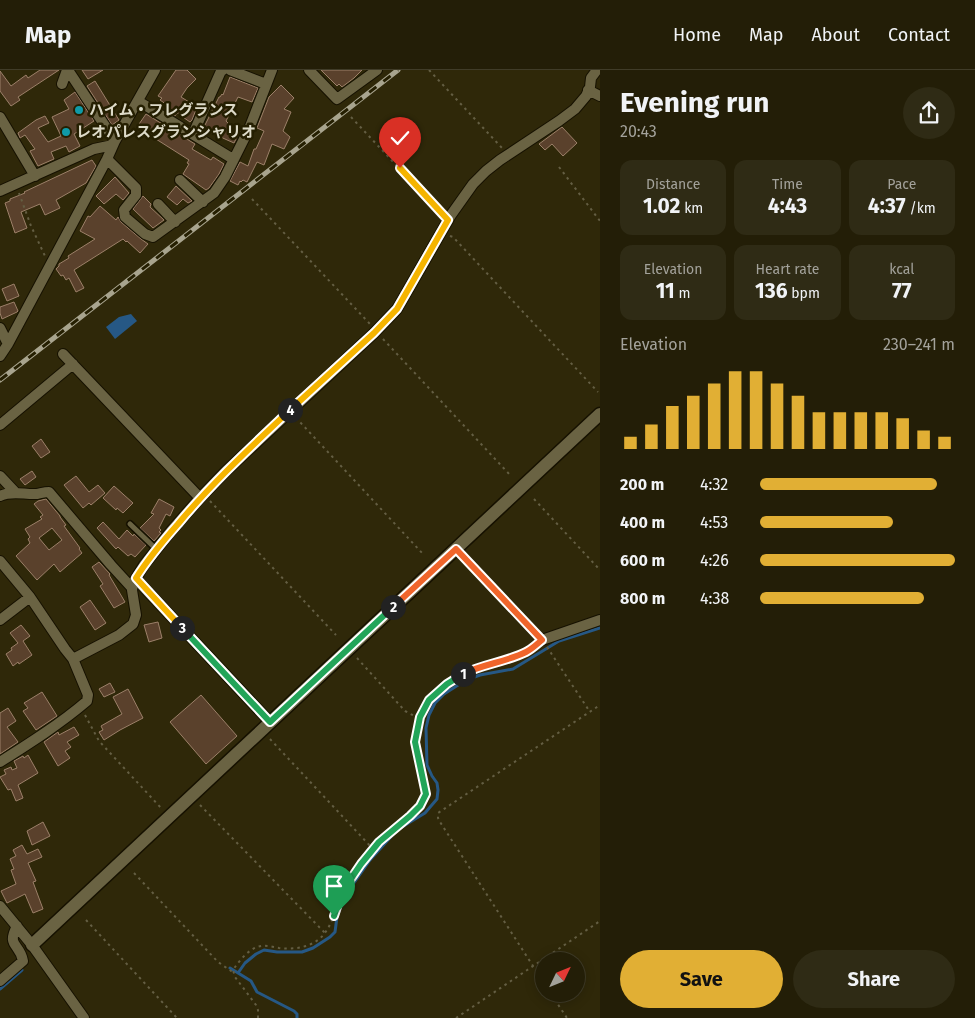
<!DOCTYPE html>
<html lang="en">
<head>
<meta charset="utf-8">
<style>
  body { margin:0; font-family:"Fira Sans","Noto Sans JP",sans-serif; background:#2f2b15; color:#f1f3f6; height:100vh; display:flex; flex-direction:column; font-size:19px; white-space:nowrap }
  * { box-sizing:border-box; margin:0 }
  p { font-size:16px; color:#a3a29b }
  .icon { flex:none; width:28px; height:28px; fill:none; stroke:currentColor; stroke-width:2; stroke-linecap:round; stroke-linejoin:round }
  .map { position:relative; flex:1; overflow:hidden }
  .sheet { display:flex; flex-direction:column; background:#231e07; width:375px }
  .sheet>* { flex:none }
  .needle { width:32px; rotate:47deg }
  .fabs { position:absolute; left:535px; top:882px; display:grid; gap:10px }
  .fabs a { display:grid; place-items:center; width:50px; height:50px; border-radius:50%; background:#231e07; box-shadow:0 2px 12px #0003,0 0 0 1px #403c28; font-size:25px }
  .pin { position:absolute; display:grid; place-items:center; width:42px; height:42px; color:#fff; margin:-51px -21px; border-radius:50% 50% 50% 0; rotate:-45deg; box-shadow:0 0 5px #0007 }
  .pin .icon { rotate:45deg }
  .km { position:absolute; width:25px; height:25px; margin:-12px; border-radius:50%; background:#222; color:#fff; font-size:14px; line-height:25px; text-align:center }
  .round { display:grid; place-items:center; flex:none; width:52px; height:52px; border-radius:26px; background:#2f2b15 }
  .overview { display:flex; align-items:center; justify-content:space-between; height:85px; padding:0 20px }
  h1 { font-size:28px; font-weight:700; line-height:38px }
  .metrics { display:grid; grid-template-columns:repeat(3,1fr); gap:8px; height:85px; padding:5px 20px }
  .metrics div { display:grid; align-content:center; border-radius:12px; background:#2f2b15; text-align:center }
  .metrics b { font-size:21px; font-weight:700 }
  .metrics small { font-size:14px; font-weight:400 }
  .metrics p { font-size:14px }
  .chart { height:140px; padding:10px 20px }
  .chart p { display:flex; justify-content:space-between }
  .chart svg { width:100%; height:90px; margin-top:5px; stroke:#e1af34; stroke-width:6 }
  .cta { display:flex; gap:10px; margin-top:auto; padding:10px 20px }
  .cta a { flex:1; height:58px; border-radius:30px; background:#e1af34; color:#111; font-size:20px; font-weight:700; line-height:58px; text-align:center }
  .cta a+a { background:#2f2b15; color:#f1f3f6 }
  ul { padding:0 20px; list-style:none; font-size:16px }
  li { display:grid; grid-template-columns:80px 60px 1fr; align-items:center; height:38px }
  li i { height:12px; border-radius:6px; background:#e1af34 }
  header { display:flex; align-items:center; gap:30px; box-sizing:border-box; height:70px; padding:0 25px; background:#231e07; border-bottom:1px solid #403c28 }
  header strong { font-size:24px }
  nav { display:flex; gap:28px; margin-inline-start:auto; font-size:18px }
  main { display:flex; flex:1; min-height:0 }
  .map>svg:first-child { display:block }
  .water { fill:#265885 }
  .lines { fill:none; stroke-linecap:round; stroke-linejoin:round }
  .stream { stroke:#265885; stroke-width:3 }
  .building { fill:#5a412c; stroke:#9c8069; fill-rule:evenodd }
  .lane-casing { stroke:#161100; stroke-width:8 }
  .street-casing { stroke:#161100; stroke-width:12 }
  .secondary-casing { stroke:#161100; stroke-width:15 }
  .path { stroke:#645e43; stroke-width:2; stroke-dasharray:2.5 4; stroke-linecap:butt }
  .lane { stroke:#6a6343; stroke-width:5 }
  .street { stroke:#6a6343; stroke-width:10 }
  .secondary { stroke:#6a6343; stroke-width:12 }
  .rail-casing { stroke:#a8a48e; stroke-width:5 }
  .rail { stroke:#251f01; stroke-width:3; stroke-dasharray:9; stroke-linecap:butt }
  .split-1-casing { stroke:#fff; stroke-width:10 }
  .split-2-casing { stroke:#fff; stroke-width:10 }
  .split-3-casing { stroke:#fff; stroke-width:10 }
  .split-4-casing { stroke:#fff; stroke-width:10 }
  .split-5-casing { stroke:#fff; stroke-width:10 }
  .split-1 { stroke:#22a559; stroke-width:6 }
  .split-2 { stroke:#f0652b; stroke-width:6 }
  .split-3 { stroke:#22a559; stroke-width:6 }
  .split-4 { stroke:#f5b400; stroke-width:6 }
  .split-5 { stroke:#f5b400; stroke-width:6 }
  .culture-dot { fill:#0f9aa8; stroke:#251f01; stroke-width:2 }
  .labels { text-anchor:middle; stroke-width:5; stroke-linejoin:round; paint-order:stroke }
  .poi-label { font-size:15px; font-weight:bold; fill:#dddac8; stroke:#251f01; text-anchor:start }
</style>
</head>
<body>
<header>
<strong>Map</strong>
<nav><a>Home</a><a>Map</a><a>About</a><a>Contact</a></nav>
</header>
<main>
<div class="map">
<svg width="600" height="948" viewBox="0 0 600 948">
  <rect width="100%" height="100%" fill="#2f2809"/>
  <path class="water" d="M131 244 137 251 115 269 106 257 119 247Z"/>
  <g class="lines">
    <path class="stream" d="M230 898 251 911 257 922 294 941 297 944V948
      M238 903 245 893 256 884 264 880 277 882H302L313 878 330 867 335 862 337 847 342 830 370 790 397 760 425 743 437 729 438 720 437 713 432 706 427 695 426 658 429 645 435 633 444 624 466 610 480 605 513 599 559 571 600 558
      M0 919 22 900"/>
  </g>
  <path class="building" d="M40 0H59L18 27 20 30 11 36 0 21V1L11 16 26 5 28 8Z
    M82 0H103L88 9Z
    M176 0H187L196 9 187 18 181 27 197 37 192 50 190 52 177 43 175 46 165 39 167 35 160 30 162 28 158 26Z
    M321 0H362L354 8 342 17 339 14 337 16Z
    M230 7 258 18 252 32 238 27 226 51 228 53 227 55 240 61 234 73 207 61 208 59 204 57 219 27H220L222 24 223 25Z
    M95 11 119 50 112 55 87 16Z
    M281 15 294 28 284 39 291 42 283 61 290 67 284 79 272 74 264 95 257 92 247 112 243 110 241 112 240 111 238 115 230 111 240 92 248 96 254 79H256L264 61 257 58 269 27Z
    M75 22 94 51 74 64 80 76 69 82 66 76 51 82 54 89 38 96 30 81 35 79 25 65 20 68 18 63 36 50 45 46 49 53 38 58 48 72 61 66 52 47 69 39 64 30Z
    M146 44 195 74 192 79 211 90 213 87 224 94 219 104 209 118 206 120 183 104 189 94 187 93 189 90 137 57Z
    M562 57 577 73 563 86 552 74 545 80 539 74Z
    M92 90 96 96 86 113 56 130 60 138 45 145 40 134 21 142 27 158 15 163 5 133 10 131V129L25 123 24 122Z
    M115 107 129 123 123 130 116 124 104 134 96 126Z
    M176 116 192 131 188 133 183 129 177 135 167 127Z
    M143 126 151 134 150 137 164 150 153 158 133 139Z
    M100 136 116 150 118 147 121 152 141 169 148 174 140 183 127 171 126 172 123 169 74 200 84 218 76 222 69 208 66 210 63 205 61 206 56 199 59 196V194L69 188 68 186 95 169 80 161 88 146 90 147Z
    M14 214 19 226 7 231 2 219Z
    M14 232 18 241 17 242 2 249 0 243V237Z
    M41 369 50 382 41 388 32 376Z
    M32 401 36 407 25 415 20 409Z
    M76 406 89 422 98 415 105 423 91 435 89 433 83 438 64 415Z
    M114 416 133 433 123 443 117 438 116 440 103 428Z
    M46 429 60 446V447L66 455 64 456 80 478 79 479 82 483 60 502 54 494 37 510 16 486 30 473 28 469 30 467 25 459 42 449 40 447 43 445 34 434 38 431ZM52 458 62 470 49 480 39 468Z
    M159 429 174 437 170 446 166 444 159 458 161 460 159 462 161 463 154 471 140 458 154 444 151 443Z
    M103 452 119 469 127 460 133 466 134 464 146 475 135 487 131 484 128 486 118 477 116 479 97 458Z
    M99 492 110 504 109 505 125 532 114 538 100 516 103 514 92 497Z
    M90 530 106 553 95 560 80 537Z
    M158 552 162 568 149 572 144 555Z
    M21 555 30 566 23 571 32 585 19 594 18 592 13 596 6 584 12 580 11 578 18 573 10 563Z
    M110 613 115 622 104 627 99 619Z
    M128 619 143 648 120 660 104 670 99 662 103 660 101 656 122 644 113 627Z
    M42 622 57 646 36 660 23 641 28 638 24 633Z
    M201 625 237 666 206 694 170 652Z
    M8 638 16 651 7 657 18 672 0 684V643Z
    M74 657 79 665 67 672 71 677 65 681 70 688 58 696 44 672 58 662 59 665Z
    M28 685 38 703 18 715 23 728 16 731 11 719 8 720 0 707 6 704 4 700 11 697 12 700 17 698 14 691 23 686 24 688Z
    M43 752 50 766 32 775 27 761Z
    M22 775 27 784 38 779 42 787 28 793 36 811 33 812 43 839 33 843 25 824 7 833 1 821 16 814 11 800 14 799 10 789 16 786 13 780Z"/>
  <g class="lines">
    <defs>
      <path id="lane" d="M130 454 156 479"/>
      <path id="street" d="M68 0 115 71
        M230 0 266 14
        M309 0 337 29 377 0
        M62 14 67 0
        M588 20 600 26
        M138 31 233 89
        M0 47 35 106
        M193 64 221 1 223 0
        M107 89 136 118V125L124 140 125 147 145 164 153 167 214 123 225 107 249 59 272 0
        M180 110 203 132
        M0 121 94 79 113 75
        M158 134 175 152
        M0 258 8 274
        M63 284 200 428
        M0 286 8 274 107 89 115 71 155 0
        M0 355 73 294
        M0 406 16 423
        M0 426C12 420 25 425 37 424 42 423 45 422 49 422L111 495 132 518
        M0 491 30 527 65 579 73 589
        M136 509 270 652
        M0 550 30 527
        M542 570 600 550
        M0 692C30 673 60 654 87 631L88 625 73 589 119 565 133 554 136 545 132 520 133 513 144 495 171 461 200 428 225 402 374 263 397 239 451 145 473 114 486 101 500 90 559 51 575 39 586 26 590 17 591 8 597 0
        M0 836 32 875 84 948
        M0 911 23 891C20 873 6 877 17 856"/>
      <path id="secondary" d="M32 875 600 344"/>
    </defs>
    <use href="#lane" class="lane-casing"/>
    <use href="#street" class="street-casing"/>
    <use href="#secondary" class="secondary-casing"/>
    <path class="path" d="M429 0 502 78
      M351 47 442 144
      M559 97 600 151
      M19 123 31 156 45 186
      M252 129 370 254
      M450 166 453 167 598 322
      M383 269 511 406
      M295 349 299 351 423 484
      M534 429 600 500
      M210 431 336 565
      M464 488 536 564
      M547 577 590 642
      M357 588 405 641 420 649
      M85 645 99 671 162 739
      M270 669 373 779
      M200 735 325 863
      M134 803 218 892 234 903
      M86 850 177 948
      M544 913 440 752 438 748V743L600 635
      M551 924 567 948
      M258 948V940L256 935 235 907 233 900C239 891 247 881 257 877 265 874 272 877 279 878 295 880 314 877 324 864 334 852 335 836 341 822 344 818 347 814 350 810 358 797 367 785 377 774 391 758 419 746 425 726 427 720 424 710 422 704 420 694 417 684 415 674 414 663 422 641 429 632 438 619 460 604 474 599 494 591 517 590 534 576
      M456 948 600 851"/>
    <use href="#lane" class="lane"/>
    <use href="#street" class="street"/>
    <use href="#secondary" class="secondary"/>
    <defs>
      <path id="rail" d="M0 310 398 0"/>
    </defs>
    <use href="#rail" class="rail-casing"/>
    <use href="#rail" class="rail"/>
  </g>
  <g class="lines">
    <defs>
      <path id="split-1" d="M334 846 342 822 361 794 379 772 410 746 420 736 426 724 415 672 420 647 429 630 447 614 463 604"/>
      <path id="split-2" d="M393 537 456 479 542 570C537 574 532 579 526 582 506 592 483 594 463 604"/>
      <path id="split-3" d="M182 558 270 652 393 537"/>
      <path id="split-4" d="M182 558 136 508C148 489 163 471 178 454 212 413 251 377 290 340"/>
      <path id="split-5" d="M290 340 374 263 397 239 448 150 400 98"/>
    </defs>
    <use href="#split-1" class="split-1-casing"/>
    <use href="#split-2" class="split-2-casing"/>
    <use href="#split-3" class="split-3-casing"/>
    <use href="#split-4" class="split-4-casing"/>
    <use href="#split-5" class="split-5-casing"/>
    <use href="#split-1" class="split-1"/>
    <use href="#split-2" class="split-2"/>
    <use href="#split-3" class="split-3"/>
    <use href="#split-4" class="split-4"/>
    <use href="#split-5" class="split-5"/>
  </g>
  <g class="culture-dot">
    <circle cx="79" cy="40" r="5"/>
    <circle cx="66" cy="62" r="5"/>
  </g>
  <g class="labels">
    <g class="poi-label">
      <text x="89" y="45">ハイム・フレグランス</text>
      <text x="76" y="67">レオパレスグランシャリオ</text>
    </g>
  </g>
</svg>
<div class="fabs">
<a><svg class="needle" viewBox="-14 -14 28 28"><path d="M0-13l5 13h-10z" fill="#e53935"/><path d="M0 13l5-13h-10z" fill="#a3a29b"/></svg></a>
</div>
<div class="pin" style="left:334px;top:846px;background:#1e9e55"><svg class="icon" aria-label="arrive" viewBox="0 0 24 24"><path d="M6 21V4h12l-3 4 3 4H6"/></svg></div>
<div class="pin" style="left:400px;top:98px;background:#d93025"><svg class="icon" aria-label="check" viewBox="0 0 24 24"><path d="M5 12l5 5 9-10"/></svg></div>
<b class="km" style="left:463px;top:604px">1</b>
<b class="km" style="left:393px;top:537px">2</b>
<b class="km" style="left:182px;top:558px">3</b>
<b class="km" style="left:290px;top:340px">4</b>
</div>
<section class="sheet">
<div class="overview"><div><h1>Evening run</h1><p>20:43</p></div><a class="round"><svg class="icon" aria-label="share" viewBox="0 0 24 24"><path d="M12 15V3M7 8l5-5 5 5M5 13v7h14v-7"/></svg></a></div>
<div class="metrics">
<div><p>Distance</p><b>1.02<small> km</small></b></div>
<div><p>Time</p><b>4:43</b></div>
<div><p>Pace</p><b>4:37<small> /km</small></b></div>
</div>
<div class="metrics">
<div><p>Elevation</p><b>11<small> m</small></b></div>
<div><p>Heart rate</p><b>136<small> bpm</small></b></div>
<div><p>kcal</p><b>77</b></div>
</div>
<div class="chart"><p><span>Elevation</span>230–241 m</p>
<svg viewBox="0 0 160 44" preserveAspectRatio="none"><path d="M5 44V38M15 44V32M25 44V23M35 44V18M45 44V12M55 44V6M65 44V6M75 44V12M85 44V18M95 44V26M105 44V26M115 44V26M125 44V26M135 44V29M145 44V35M155 44V38"/></svg>
</div>
<ul>
<li><b>200 m</b>4:32<i style="width:91%"></i></li>
<li><b>400 m</b>4:53<i style="width:68%"></i></li>
<li><b>600 m</b>4:26<i style="width:100%"></i></li>
<li><b>800 m</b>4:38<i style="width:84%"></i></li>
</ul>
<div class="cta"><a>Save</a><a>Share</a></div>
</section>
</main>
</body>
</html>
